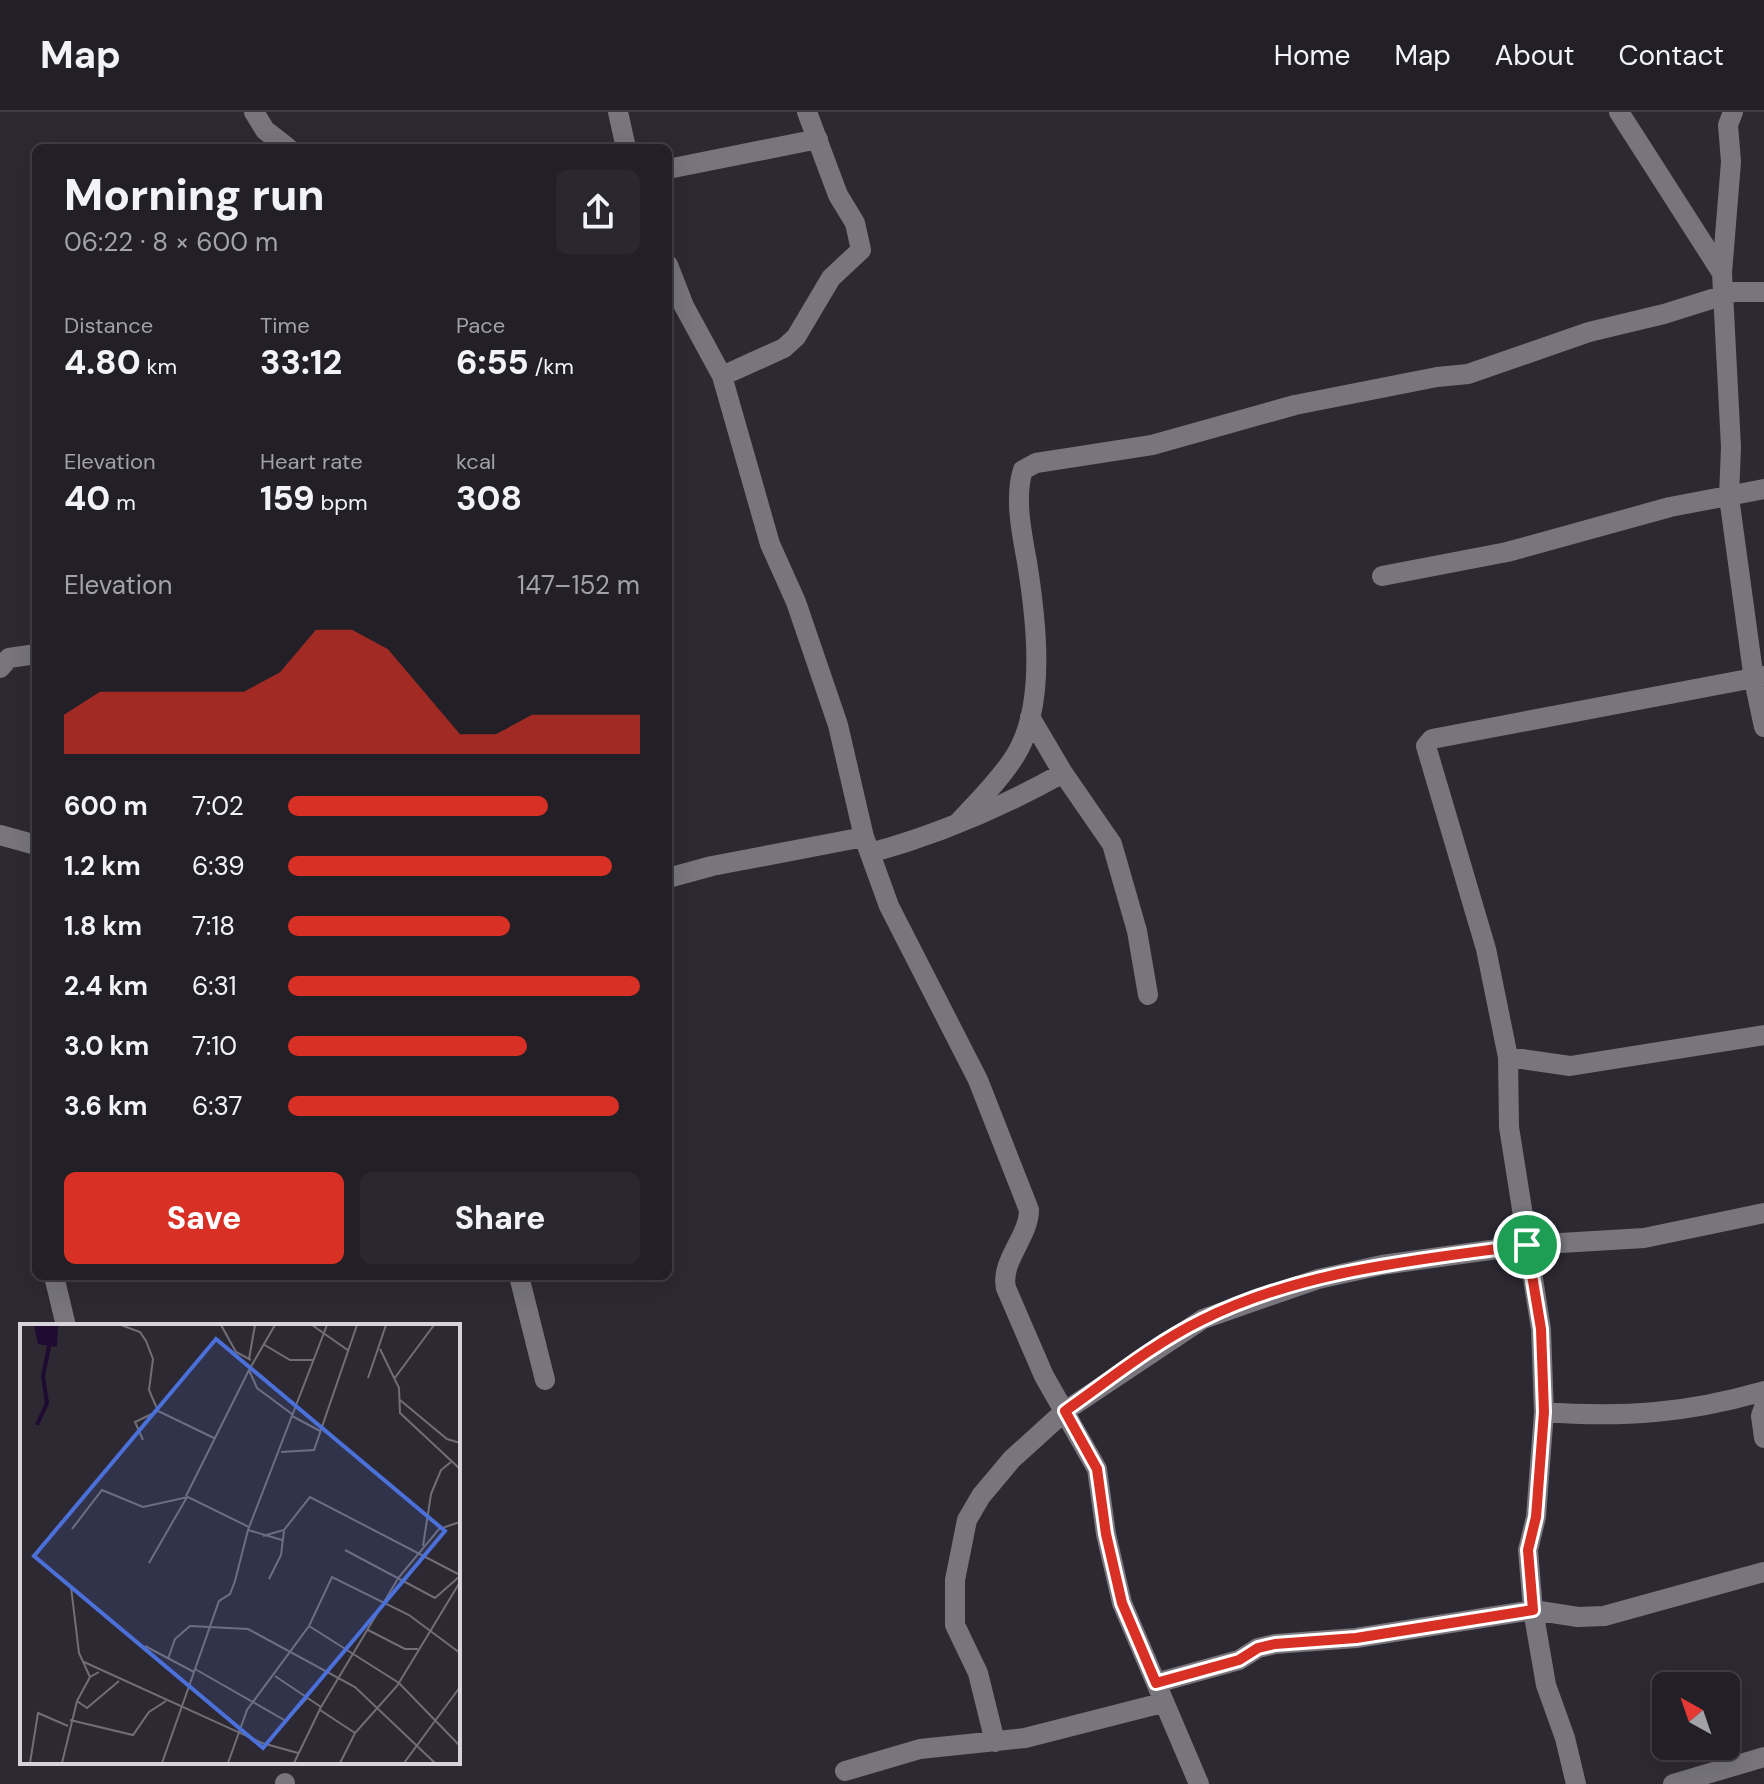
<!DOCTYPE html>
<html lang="en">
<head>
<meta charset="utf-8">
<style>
  body { margin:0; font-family:"DM Sans",sans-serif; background:#2a272e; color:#f1f3f6; height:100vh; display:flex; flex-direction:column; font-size:30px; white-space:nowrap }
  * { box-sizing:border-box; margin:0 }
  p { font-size:26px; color:#a2a2a7 }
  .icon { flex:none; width:44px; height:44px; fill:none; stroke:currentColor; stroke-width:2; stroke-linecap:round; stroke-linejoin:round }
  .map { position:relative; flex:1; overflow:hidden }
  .drawer { position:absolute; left:32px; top:32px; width:640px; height:1136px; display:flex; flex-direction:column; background:#221f26; border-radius:12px; box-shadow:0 8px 32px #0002,0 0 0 2px #3f3d43 }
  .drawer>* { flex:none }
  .needle { width:52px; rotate:320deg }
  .tools { position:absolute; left:1652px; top:1560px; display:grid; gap:16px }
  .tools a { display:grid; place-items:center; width:88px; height:88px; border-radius:12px; background:#221f26; box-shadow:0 8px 32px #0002,0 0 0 2px #3f3d43; font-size:40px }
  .pin { position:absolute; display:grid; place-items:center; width:68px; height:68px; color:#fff; margin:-34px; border:4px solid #fff; border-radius:50%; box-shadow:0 2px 8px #0007 }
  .round { display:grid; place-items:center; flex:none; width:84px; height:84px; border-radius:12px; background:#2a272e }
  .headline { display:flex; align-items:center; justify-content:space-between; height:136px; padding:0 32px }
  h1 { font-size:44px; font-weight:800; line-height:60px }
  .stats { display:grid; grid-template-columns:repeat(3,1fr); gap:12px; height:136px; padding:8px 32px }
  .stats div { display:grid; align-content:center }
  .stats b { font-size:34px; font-weight:800 }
  .stats small { font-size:22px; font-weight:400 }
  .stats p { font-size:22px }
  .chart { height:224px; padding:16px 32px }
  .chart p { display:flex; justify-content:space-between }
  .chart svg { width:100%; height:144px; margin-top:8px; fill:#d93025; opacity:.7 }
  .primary-button { display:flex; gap:16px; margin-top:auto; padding:16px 32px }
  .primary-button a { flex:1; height:92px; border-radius:12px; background:#d93025; color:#fff; font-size:32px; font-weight:800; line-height:92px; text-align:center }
  .primary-button a+a { background:#2a272e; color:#f1f3f6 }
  ul { padding:0 32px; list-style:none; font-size:26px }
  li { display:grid; grid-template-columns:128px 96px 1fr; align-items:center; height:60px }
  li i { height:20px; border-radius:10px; background:#d93025 }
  header { display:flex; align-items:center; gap:48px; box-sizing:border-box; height:112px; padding:0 40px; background:#221f26; border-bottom:2px solid #3f3d43 }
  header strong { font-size:38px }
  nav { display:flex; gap:44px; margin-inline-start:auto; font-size:28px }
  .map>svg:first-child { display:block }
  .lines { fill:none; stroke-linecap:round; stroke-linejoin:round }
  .minor { stroke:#78767c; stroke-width:20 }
  .route-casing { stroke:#fff; stroke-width:16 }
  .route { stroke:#d93025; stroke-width:10 }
  .inset-river { fill:none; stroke:#1f0b32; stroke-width:4 }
  .inset-road { fill:none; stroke:#716e76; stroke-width:2 }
  .view { fill:#4c70d9; fill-opacity:0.15; stroke:#4c70d9; stroke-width:4 }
  .inset-edge { fill:none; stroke:#d7d5db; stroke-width:4 }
</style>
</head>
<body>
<header>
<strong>Map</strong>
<nav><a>Home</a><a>Map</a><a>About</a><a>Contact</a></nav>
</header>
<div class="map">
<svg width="1764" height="1672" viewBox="0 0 1764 1672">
  <rect width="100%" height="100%" fill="#2d2933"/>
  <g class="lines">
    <path class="minor" d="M254 0 265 18 288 36
      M618 0 626 36
      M1619 0 1722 161
      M1733 0 1728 13 1731 50 1722 161 1731 335 1729 385 1754 568 1764 615
      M668 57 818 27
      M668 153 684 194 722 264 770 432 796 490 838 613 864 725 889 794 978 968 1029 1098C1029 1125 1000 1149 1006 1176L1044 1264 1097 1357 1106 1422 1122 1491 1199 1672
      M722 264 784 236 796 225 831 166 861 138 855 111 838 83 807 0
      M1382 464 1507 440 1670 395 1764 377
      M0 556 9 546 36 542
      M1030 605 1063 661 1112 732 1137 819 1148 883
      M959 710C978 689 1000 668 1015 644 1047 593 1036 506 1027 450 1022 423 1014 385 1023 358L1036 351 1152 333 1295 293 1437 265 1468 262 1589 220 1664 202 1734 180H1764
      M0 723 36 733
      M870 741C936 723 1002 695 1063 661
      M668 766 712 754 864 725
      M1508 945 1570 954 1764 923
      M54 1164 66 1214
      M519 1164 545 1268
      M1764 1295 1761 1304 1764 1326
      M1544 1300C1624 1306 1687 1301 1764 1279
      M1156 1571 1239 1548 1258 1536 1275 1532 1356 1526 1533 1498 1578 1505 1604 1504 1764 1460
      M995 1630 978 1561 955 1513V1468L967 1408 981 1384 1012 1347 1065 1299 1203 1207 1318 1167 1382 1153 1527 1133 1644 1126 1764 1101
      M845 1659 920 1637 1025 1626 1162 1591
      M285 1671V1672
      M1576 1672 1565 1626 1546 1573 1533 1498 1528 1438 1536 1405 1544 1300 1541 1217 1509 1015 1508 945 1486 837 1426 634 1432 627 1764 564
      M1673 1672 1764 1645"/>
  </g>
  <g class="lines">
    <defs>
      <path id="route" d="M1527 1133 1541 1217 1544 1300 1536 1405 1528 1438 1533 1498 1356 1526 1275 1532 1258 1536 1239 1548 1156 1571 1122 1491 1106 1422 1097 1357 1065 1299C1109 1268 1153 1232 1202 1208 1302 1158 1418 1148 1527 1133Z"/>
    </defs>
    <use href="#route" class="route-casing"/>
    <use href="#route" class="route"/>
  </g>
  <g transform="translate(20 1212)">
    <rect width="440" height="440" fill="#2d2933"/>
    <path d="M14 1H38L37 23 18 20Z" fill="#1f0b32"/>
    <path class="inset-river" d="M17 101 27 79 23 52 30 18"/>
    <path class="inset-road" d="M101 1 120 8 126 17 133 35 129 66 138 87 194 114M201 1 216 28 231 36M255 1 229 46 237 64 272 90M292 1 329 27M243 20 270 36H293M360 25 379 64 380 89 440 145M229 35 235 1M348 54 366 1M374 55 414 1M380 76 427 115 440 119M272 92 300 107M123 116 115 98 138 87M261 128 294 126 337 1M166 172 229 46M52 205 82 166 123 183 168 173 229 203M228 206 262 216M243 212 264 206 290 173 440 251M403 222 411 170 421 146 431 138M325 226 415 274 440 252M129 239 167 173M249 255 261 231 264 207M51 263 59 329 70 353M289 302 379 359 440 422M348 306 385 325H398M125 322 174 348M148 335 155 315 170 302 228 305 335 363 415 439M64 338 242 419 278 429M175 345 266 397 287 374M255 352 301 383M57 377 67 384 99 357M300 386 335 409M50 396 113 411 129 388 146 377M10 439 18 389 48 402M42 439 57 377 70 353 79 348M142 439 199 277 210 270 215 257 228 206 307 1M208 439 227 386 289 302 312 253 389 291 440 329M274 439 301 383 379 253 419 205 440 198M320 439 335 409 377 362 440 258M384 439 440 363"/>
    <path class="view" d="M196 15 425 207 243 424 14 232Z"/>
    <rect width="440" height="440" class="inset-edge"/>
  </g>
</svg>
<div class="tools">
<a><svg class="needle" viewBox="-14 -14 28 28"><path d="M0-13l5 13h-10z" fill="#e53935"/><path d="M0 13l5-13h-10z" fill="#a2a2a7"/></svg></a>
</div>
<div class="pin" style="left:1527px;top:1133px;background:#1e9e55"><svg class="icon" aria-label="arrive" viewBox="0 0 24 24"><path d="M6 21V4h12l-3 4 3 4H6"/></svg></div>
<section class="drawer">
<div class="headline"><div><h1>Morning run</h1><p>06:22 · 8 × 600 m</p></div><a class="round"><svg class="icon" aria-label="share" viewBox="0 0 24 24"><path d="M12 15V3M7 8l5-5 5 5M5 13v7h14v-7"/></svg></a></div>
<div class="stats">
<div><p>Distance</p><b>4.80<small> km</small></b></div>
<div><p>Time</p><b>33:12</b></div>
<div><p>Pace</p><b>6:55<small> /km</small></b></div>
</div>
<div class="stats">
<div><p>Elevation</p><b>40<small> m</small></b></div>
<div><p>Heart rate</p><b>159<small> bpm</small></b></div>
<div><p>kcal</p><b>308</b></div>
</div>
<div class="chart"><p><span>Elevation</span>147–152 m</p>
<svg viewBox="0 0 160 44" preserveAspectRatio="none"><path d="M0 44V32L10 25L20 25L30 25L40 25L50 25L60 19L70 6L80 6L90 12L100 25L110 38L120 38L130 32L140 32L150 32L160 32V44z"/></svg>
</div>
<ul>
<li><b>600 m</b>7:02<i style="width:74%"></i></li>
<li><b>1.2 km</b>6:39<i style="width:92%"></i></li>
<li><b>1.8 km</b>7:18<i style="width:63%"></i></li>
<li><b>2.4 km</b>6:31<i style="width:100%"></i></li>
<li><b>3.0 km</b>7:10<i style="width:68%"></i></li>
<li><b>3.6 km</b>6:37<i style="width:94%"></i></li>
</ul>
<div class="primary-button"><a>Save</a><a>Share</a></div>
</section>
</div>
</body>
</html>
